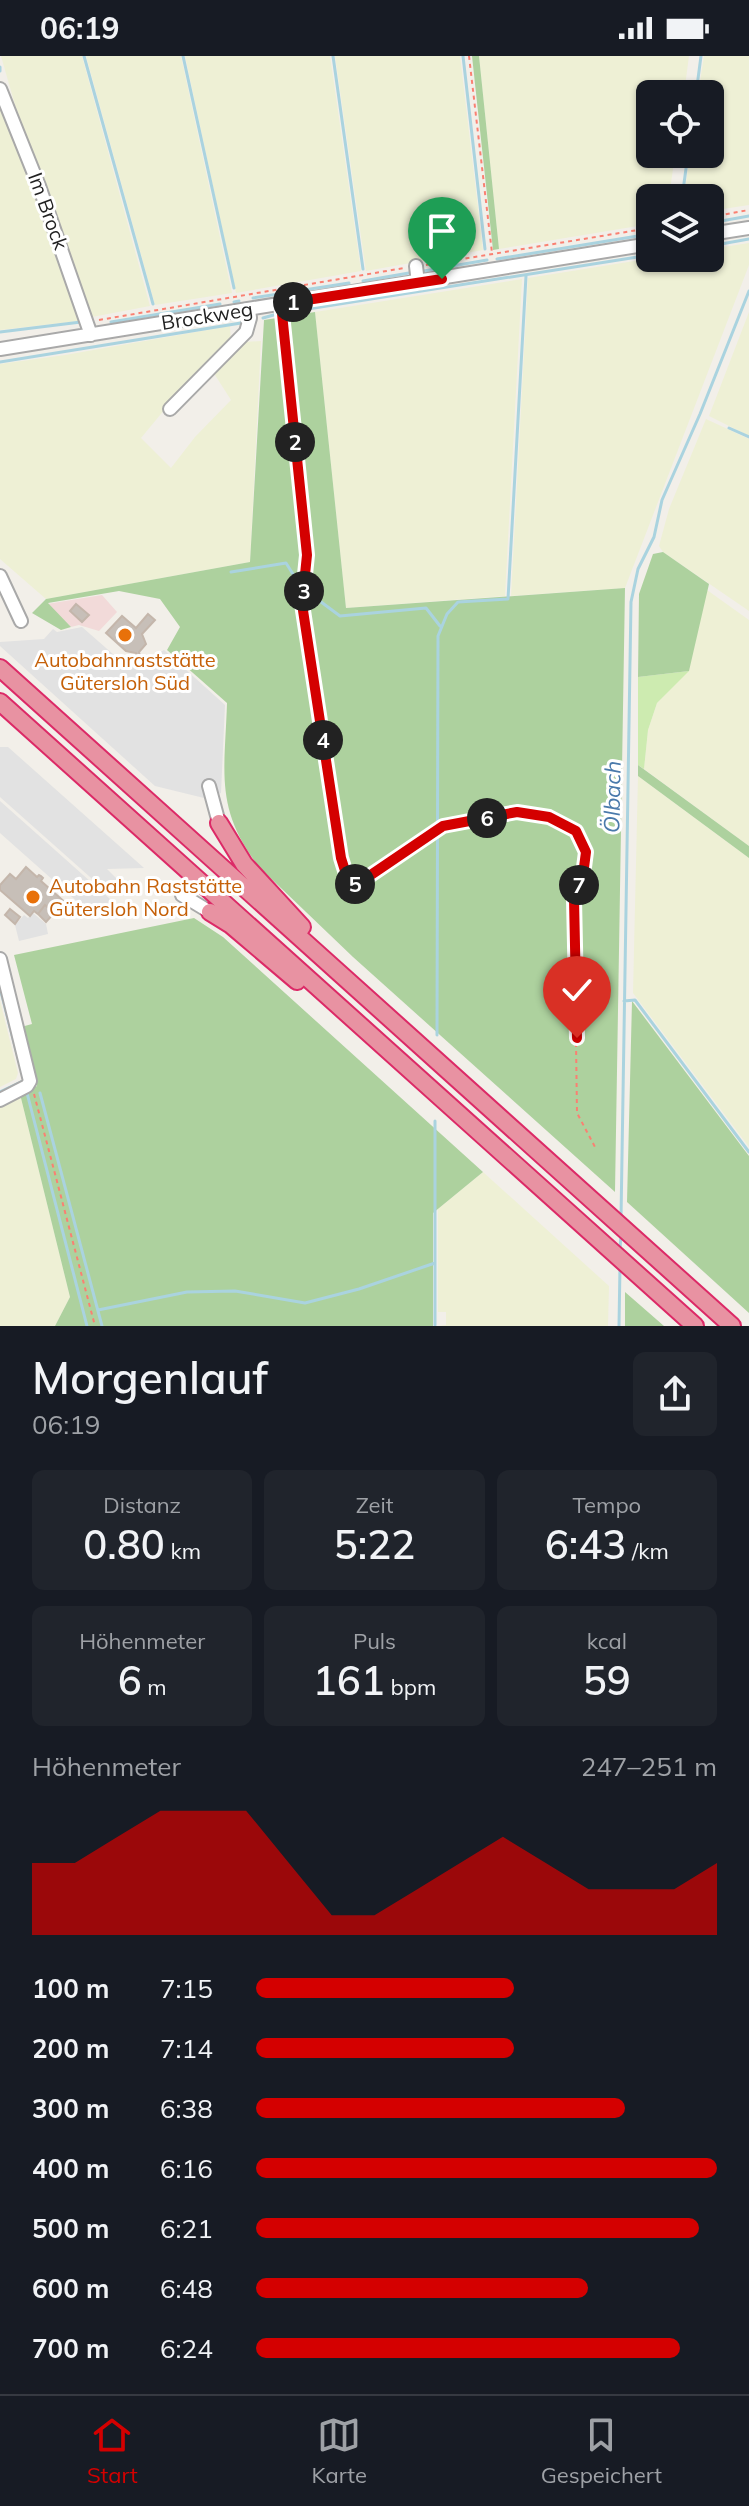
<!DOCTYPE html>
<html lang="de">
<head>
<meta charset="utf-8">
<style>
  body { margin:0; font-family:Mulish,sans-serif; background:#20242c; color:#f1f3f6; height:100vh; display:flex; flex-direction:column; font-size:30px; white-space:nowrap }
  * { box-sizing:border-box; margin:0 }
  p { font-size:26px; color:#9ea1a6 }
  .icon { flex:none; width:44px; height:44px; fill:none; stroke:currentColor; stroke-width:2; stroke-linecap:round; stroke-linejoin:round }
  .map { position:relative; height:1270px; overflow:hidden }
  .sheet { display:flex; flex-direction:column; background:#171b24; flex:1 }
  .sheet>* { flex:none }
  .controls { position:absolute; left:636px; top:24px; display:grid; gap:16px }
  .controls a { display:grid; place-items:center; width:88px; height:88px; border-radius:12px; background:#171b24; box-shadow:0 2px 6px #0004; font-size:40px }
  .pin { position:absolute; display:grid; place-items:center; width:68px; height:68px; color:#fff; margin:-82px -34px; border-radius:50% 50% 50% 0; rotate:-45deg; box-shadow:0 0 8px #0007 }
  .pin .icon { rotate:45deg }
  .km { position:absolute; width:40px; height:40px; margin:-20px; border-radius:50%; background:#222; color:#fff; font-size:22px; line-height:40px; text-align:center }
  .round { display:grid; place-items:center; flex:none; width:84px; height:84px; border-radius:12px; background:#20242c }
  .summary { display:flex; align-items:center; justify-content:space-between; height:136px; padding:0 32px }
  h1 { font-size:44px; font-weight:600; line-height:60px }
  .figures { display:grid; grid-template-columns:repeat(3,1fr); gap:12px; height:136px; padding:8px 32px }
  .figures div { display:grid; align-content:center; border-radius:12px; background:#20242c; text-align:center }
  .figures b { font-size:40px; font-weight:600 }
  .figures small { font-size:22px; font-weight:400 }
  .figures p { font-size:22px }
  .chart { height:224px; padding:16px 32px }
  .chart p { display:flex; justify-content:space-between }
  .chart svg { width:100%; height:144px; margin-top:8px; fill:#d40000; opacity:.7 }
  ul { padding:0 32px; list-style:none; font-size:26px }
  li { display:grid; grid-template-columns:128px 96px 1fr; align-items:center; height:60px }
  li i { height:20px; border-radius:10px; background:#d40000 }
  .status { display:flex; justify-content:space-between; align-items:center; height:56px; padding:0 40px; background:#171b24; direction:ltr }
  .status svg { height:22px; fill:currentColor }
  .tabs { display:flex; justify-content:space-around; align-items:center; height:112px; border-top:2px solid #363941; background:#171b24; font-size:22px; color:#9ea1a6 }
  .tabs a { display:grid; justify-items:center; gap:4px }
  .tabs .current { color:#d40000 }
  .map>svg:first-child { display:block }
  .commercial { fill:#f2dad9 }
  .farmland { fill:#eef0d5 }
  .grass { fill:#cdebb0 }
  .forest { fill:#add19e }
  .parking { fill:#e2e2e2 }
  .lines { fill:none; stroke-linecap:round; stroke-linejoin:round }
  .stream { stroke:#aad3df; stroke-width:3 }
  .building { fill:#c7bfb8; stroke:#c4b6ab; stroke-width:2 }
  .minor-casing { stroke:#a9a9a9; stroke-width:16 }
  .highway-casing { stroke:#dc2a67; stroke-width:20 }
  .path { stroke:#fa8072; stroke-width:2; stroke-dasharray:4 4; stroke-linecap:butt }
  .minor { stroke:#fff; stroke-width:12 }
  .highway { stroke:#e892a2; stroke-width:16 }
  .route-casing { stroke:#fff; stroke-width:16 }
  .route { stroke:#d40000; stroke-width:10 }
  .food-dot { fill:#e8710a; stroke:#fff; stroke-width:3 }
  .labels { text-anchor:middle; stroke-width:6; stroke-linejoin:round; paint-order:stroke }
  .street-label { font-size:20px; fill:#222; stroke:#fff }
  .food-label { font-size:20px; fill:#c56008; stroke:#fff }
  .water-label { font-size:22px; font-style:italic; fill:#4a7aab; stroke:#fff }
</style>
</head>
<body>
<div class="status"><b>06:19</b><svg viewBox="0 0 49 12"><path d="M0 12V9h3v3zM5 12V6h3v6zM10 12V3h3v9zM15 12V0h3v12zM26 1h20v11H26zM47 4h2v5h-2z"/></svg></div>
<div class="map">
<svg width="749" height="1270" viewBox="0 0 749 1270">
  <rect width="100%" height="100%" fill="#f2efe9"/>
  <path class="commercial" d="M102 539 117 556 99 575 79 569 71 571 47 548Z"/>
  <path class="farmland" d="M1 0H82L150 250 92 261 15 49Z
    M86 0H181L232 237 155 249Z
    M185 0H330L361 215 236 237Z
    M335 0H460L483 194 366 215Z
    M479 0H689L684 38H650V98H675L669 142H650V168L499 193Z
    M704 0H749V149L710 155V142H684L690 98H710V38H698Z
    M0 47 80 255V265L0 274Z
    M749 187V209L625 532 511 540 528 222 653 202H710V193Z
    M522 223 505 540 346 552 315 256Z
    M749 256V380L709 360Z
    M230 270 231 287 175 341 141 382 171 412 195 381 231 344 215 319 219 311 243 286 261 285 250 506 46 543 0 503V308L65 299Z
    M706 363 749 383V555L663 496 659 490 669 453Z
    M707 534 749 564V790L644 713 648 674 657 647 689 614Z
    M638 720 749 802V1091L633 937Z
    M0 945 18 1017 16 1023 0 1031Z
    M20 1038 70 1241 55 1270H0V1048Z
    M483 1116 609 1230 608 1270H438L446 1269V1256H438V1153Z"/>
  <path class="grass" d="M689 615 657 647 648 674 644 713 638 709V621Z"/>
  <path class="forest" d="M472 0H479L499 193 493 194Z
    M315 256 346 552 625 532 615 1136 353 901 259 811C214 752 225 716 227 647L167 594 180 571 160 543 119 535 48 547 71 571 61 574 32 557 46 543 250 506 264 264Z
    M663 496 709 528 689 615 638 621 639 538 653 498Z
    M638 709 749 790V802L638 720Z
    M194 862 223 881 483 1116 433 1157V1270H55L70 1241 20 1038 37 1030 21 971 32 968 14 899Z
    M632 945 749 1100V1257L627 1146Z
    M625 1236 664 1270H625Z"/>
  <path class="parking" d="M82 571 122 606 133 611 164 594 225 649 221 737 204 742 155 730 0 590V586L44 583 53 573 57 576Z
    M0 691H8L144 812 107 813 124 830 116 837H108L0 741Z
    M0 745 110 843V847L103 848 98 853V864L0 777Z
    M33 857 46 868 48 878 19 885 15 869 24 859 28 862Z"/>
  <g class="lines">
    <path class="stream" d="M84 0 153 248
      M183 0 234 232
      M333 0 363 213
      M463 0 485 193
      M0 11V15
      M696 38 701 0
      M682 142 688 98
      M710 167 749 160
      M710 190 749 183
      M497 203 650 178
      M424 215 487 204
      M363 225 409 217
      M253 242 349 227
      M234 246 239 245
      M289 256 650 199
      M263 262 277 258
      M111 266 220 248
      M0 276 81 266
      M0 306 241 267
      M729 372 749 381
      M231 516 286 507 298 526
      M309 537 340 560 426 552 440 570
      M0 932 19 1006
      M624 945 635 944 749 1096
      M437 979 438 580 447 558 458 546 508 543 526 220
      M0 1036 23 1025
      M27 1037 87 1270
      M40 1037 102 1270
      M621 1162 631 546 638 513 654 481 662 444 700 358 749 235
      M620 1194 621 1178
      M98 1254 187 1236 235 1235 305 1247 359 1233 435 1207
      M435 1269V1065
      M619 1270 620 1210"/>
  </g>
  <path class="building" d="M76 548 89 559 82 566 70 555Z
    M148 558 155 564 142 578 146 588 139 596 140 600 137 601 136 597 126 595 106 577 122 560 136 572Z
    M26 811 37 821 39 819 41 820 43 822 41 825 67 848 57 859 45 849 38 858 34 855 30 860 0 834V829L10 818 16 823Z
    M45 849 54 857 46 866 38 858Z
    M10 853 20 861 15 868 5 859Z"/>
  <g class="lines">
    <defs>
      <path id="minor" d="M0 33 39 130 91 279
        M710 178 749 172
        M416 210 418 227
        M0 293 650 188
        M170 353 246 276 250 262 249 253
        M0 520 21 565
        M209 730 219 767
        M182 839 210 856
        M0 903 30 1025 27 1030 0 1044"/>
      <path id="highway" d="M0 612 732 1270
        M0 646 695 1270
        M219 767 244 808 302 871
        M210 856 231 869 297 925"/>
    </defs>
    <use href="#minor" class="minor-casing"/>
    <use href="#highway" class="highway-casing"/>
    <path class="path" d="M469 0 492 197
      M710 161 749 154
      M426 209 650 172
      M282 258 307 499 302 548 341 802 347 821 356 829 368 823 443 770 517 756 549 761 576 775 586 796 583 819 574 843 577 1057 595 1091
      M99 264 404 212
      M34 1038 95 1270"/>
    <use href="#minor" class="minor"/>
    <use href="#highway" class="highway"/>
  </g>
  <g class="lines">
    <defs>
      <path id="route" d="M442 223 281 248 307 499 302 548 341 802 347 821 356 829 443 770 517 756 549 761 576 775 586 796 583 819 574 843 577 982"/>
    </defs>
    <use href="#route" class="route-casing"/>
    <use href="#route" class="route"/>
  </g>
  <g class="food-dot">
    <circle cx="125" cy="579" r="8"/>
    <circle cx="33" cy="841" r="8"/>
  </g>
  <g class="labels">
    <g class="street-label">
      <text transform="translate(48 155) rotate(70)" y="7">Im Brock</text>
      <text transform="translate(207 260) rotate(-9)" y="7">Brockweg</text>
    </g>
    <g class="food-label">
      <text x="125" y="611">Autobahnraststätte<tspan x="125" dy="23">Gütersloh Süd</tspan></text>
      <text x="49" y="837" text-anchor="start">Autobahn Raststätte<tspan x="49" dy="23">Gütersloh Nord</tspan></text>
    </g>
    <g class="water-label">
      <text transform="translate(612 741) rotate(-89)" y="8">Ölbach</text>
    </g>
  </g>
</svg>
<div class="controls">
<a><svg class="icon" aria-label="locate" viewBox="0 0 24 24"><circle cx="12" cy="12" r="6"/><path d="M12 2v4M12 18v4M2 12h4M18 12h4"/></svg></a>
<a><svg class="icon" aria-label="layers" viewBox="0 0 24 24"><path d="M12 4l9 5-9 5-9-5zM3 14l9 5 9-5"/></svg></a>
</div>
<div class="pin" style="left:442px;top:223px;background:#1e9e55"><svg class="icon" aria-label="arrive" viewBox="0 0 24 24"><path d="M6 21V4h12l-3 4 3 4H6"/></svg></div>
<div class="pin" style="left:577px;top:982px;background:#d93025"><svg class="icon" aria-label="check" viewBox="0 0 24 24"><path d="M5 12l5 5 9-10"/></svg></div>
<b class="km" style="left:293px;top:246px">1</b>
<b class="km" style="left:295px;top:386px">2</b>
<b class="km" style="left:304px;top:535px">3</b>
<b class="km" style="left:323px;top:684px">4</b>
<b class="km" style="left:355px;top:828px">5</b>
<b class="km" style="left:487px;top:762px">6</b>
<b class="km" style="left:579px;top:829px">7</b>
</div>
<section class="sheet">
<div class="summary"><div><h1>Morgenlauf</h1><p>06:19</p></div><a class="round"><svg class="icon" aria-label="share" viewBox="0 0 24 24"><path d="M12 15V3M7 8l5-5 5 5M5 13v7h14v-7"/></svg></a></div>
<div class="figures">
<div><p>Distanz</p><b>0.80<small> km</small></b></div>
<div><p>Zeit</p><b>5:22</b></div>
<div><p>Tempo</p><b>6:43<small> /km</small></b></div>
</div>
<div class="figures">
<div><p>Höhenmeter</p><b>6<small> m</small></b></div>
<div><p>Puls</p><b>161<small> bpm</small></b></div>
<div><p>kcal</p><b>59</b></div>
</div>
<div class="chart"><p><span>Höhenmeter</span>247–251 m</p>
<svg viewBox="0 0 160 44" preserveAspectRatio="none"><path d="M0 44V22L10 22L20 14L30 6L40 6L50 6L60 22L70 38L80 38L90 30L100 22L110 14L120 22L130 30L140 30L150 30L160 22V44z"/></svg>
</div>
<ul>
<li><b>100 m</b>7:15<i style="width:56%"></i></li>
<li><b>200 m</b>7:14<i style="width:56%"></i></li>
<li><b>300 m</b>6:38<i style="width:80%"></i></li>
<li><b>400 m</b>6:16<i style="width:100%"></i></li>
<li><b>500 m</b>6:21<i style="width:96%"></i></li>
<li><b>600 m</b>6:48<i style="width:72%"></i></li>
<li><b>700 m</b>6:24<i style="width:92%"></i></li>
</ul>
</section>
<nav class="tabs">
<a class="current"><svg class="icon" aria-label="home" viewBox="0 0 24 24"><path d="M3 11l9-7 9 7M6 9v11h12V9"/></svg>Start</a>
<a><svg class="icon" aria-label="map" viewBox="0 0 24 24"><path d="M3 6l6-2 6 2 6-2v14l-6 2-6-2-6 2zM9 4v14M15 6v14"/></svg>Karte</a>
<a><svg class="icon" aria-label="saved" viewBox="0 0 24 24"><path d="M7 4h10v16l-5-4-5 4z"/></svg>Gespeichert</a>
</nav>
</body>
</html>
